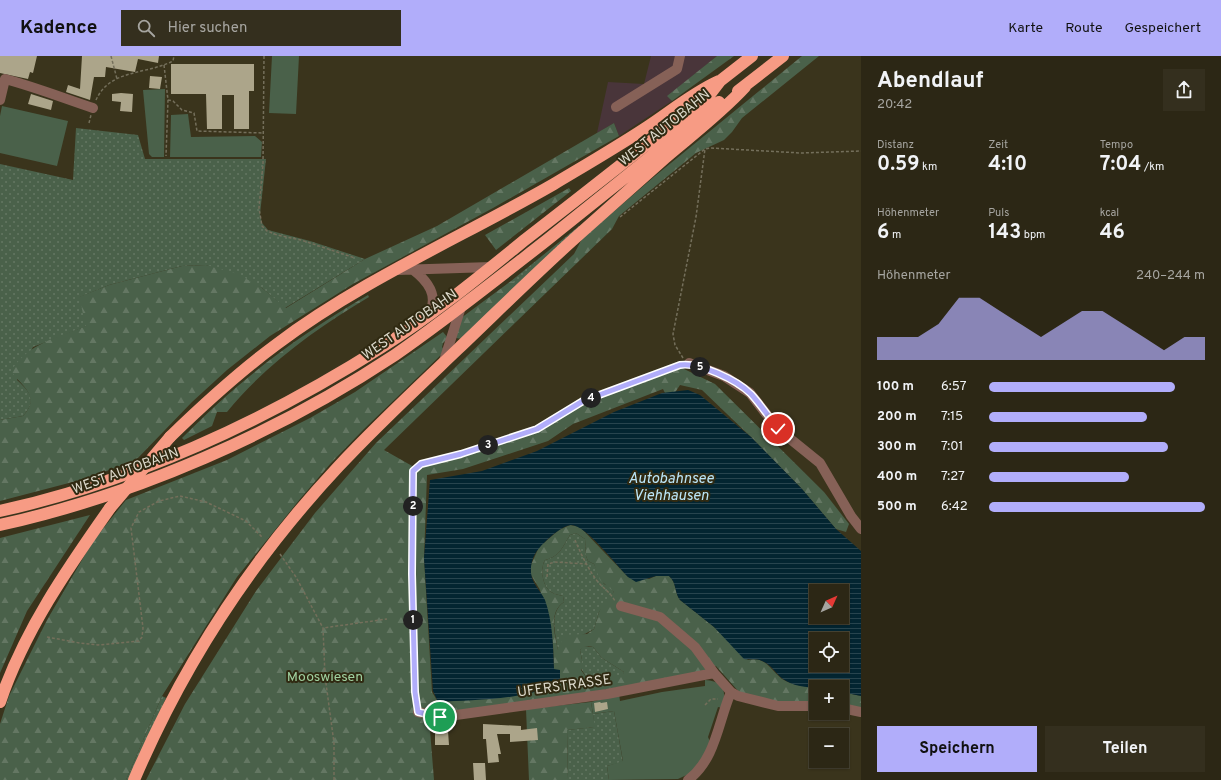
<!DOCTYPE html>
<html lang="de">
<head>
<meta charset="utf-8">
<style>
  body { margin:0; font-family:Overpass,sans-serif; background:#342f1e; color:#f1f3f6; height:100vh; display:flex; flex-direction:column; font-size:15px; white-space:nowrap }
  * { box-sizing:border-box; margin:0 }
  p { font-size:13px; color:#a6a5a0 }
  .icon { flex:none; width:22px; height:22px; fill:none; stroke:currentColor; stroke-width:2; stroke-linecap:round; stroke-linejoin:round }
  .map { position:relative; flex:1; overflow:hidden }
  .drawer { display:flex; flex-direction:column; background:#2c2715; width:360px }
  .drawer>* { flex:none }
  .needle { width:26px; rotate:45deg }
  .buttons { position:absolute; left:809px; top:528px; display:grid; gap:8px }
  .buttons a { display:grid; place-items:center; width:40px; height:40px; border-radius:0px; background:#2c2715; box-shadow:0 1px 3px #0004,0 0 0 1px #484434; font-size:20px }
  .pin { position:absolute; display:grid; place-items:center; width:34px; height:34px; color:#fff; margin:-17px; border:2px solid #fff; border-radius:50%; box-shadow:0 1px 4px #0007 }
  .km { position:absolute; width:20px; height:20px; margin:-10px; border-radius:50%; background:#222; color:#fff; font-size:11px; line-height:20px; text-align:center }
  .round { display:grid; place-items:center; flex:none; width:42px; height:42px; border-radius:0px; background:#342f1e }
  .overview { display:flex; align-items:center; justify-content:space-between; height:68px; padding:0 16px }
  h1 { font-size:22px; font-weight:700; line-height:30px }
  .stats { display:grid; grid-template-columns:repeat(3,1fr); gap:6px; height:68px; padding:4px 16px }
  .stats div { display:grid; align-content:center }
  .stats b { font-size:20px; font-weight:700 }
  .stats small { font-size:11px; font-weight:400 }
  .stats p { font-size:11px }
  .chart { height:112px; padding:8px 16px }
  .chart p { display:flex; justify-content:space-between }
  .chart svg { width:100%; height:72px; margin-top:4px; fill:#b1adfa; opacity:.7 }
  .button { display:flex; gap:8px; margin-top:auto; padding:8px 16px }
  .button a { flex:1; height:46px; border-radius:0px; background:#b1adfa; color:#111; font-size:16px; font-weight:700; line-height:46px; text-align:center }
  .button a+a { background:#342f1e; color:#f1f3f6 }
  ul { padding:0 16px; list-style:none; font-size:13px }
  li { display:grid; grid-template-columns:64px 48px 1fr; align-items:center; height:30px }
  li i { height:10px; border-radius:5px; background:#b1adfa }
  header { display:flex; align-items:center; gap:24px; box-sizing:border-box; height:56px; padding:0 20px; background:#b1adfa; color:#111 }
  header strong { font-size:19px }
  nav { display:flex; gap:22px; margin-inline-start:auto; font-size:14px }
  .search { width:280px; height:36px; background:#342f1e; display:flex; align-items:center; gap:10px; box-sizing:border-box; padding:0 14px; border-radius:0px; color:#a6a5a0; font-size:15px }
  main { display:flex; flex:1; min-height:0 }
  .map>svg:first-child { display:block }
  .commercial { fill:#49353a }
  .grass { fill:url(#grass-dots) }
  .forest { fill:url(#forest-firs); fill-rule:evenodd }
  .pitch { fill:#4a614a }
  .water { fill:url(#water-rules); fill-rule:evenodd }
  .building { fill:#aca58a }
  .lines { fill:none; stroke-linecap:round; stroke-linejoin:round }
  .path { stroke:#746f5b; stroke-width:1.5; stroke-dasharray:3 2; stroke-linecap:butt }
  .minor { stroke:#866157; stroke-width:10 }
  .highway { stroke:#f79b84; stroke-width:12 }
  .highway-bridge { stroke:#f79b84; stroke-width:12 }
  .route-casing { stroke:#fff; stroke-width:8 }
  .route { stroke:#b1adfa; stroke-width:5 }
  .labels { text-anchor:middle; stroke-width:4; stroke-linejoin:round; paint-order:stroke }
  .street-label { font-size:14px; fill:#dcd9cb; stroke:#302a12 }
  .park-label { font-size:14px; fill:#9fd09f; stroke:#302a12 }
  .water-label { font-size:15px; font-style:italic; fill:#bbe6f9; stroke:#302a12 }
</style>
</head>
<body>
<header>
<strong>Kadence</strong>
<div class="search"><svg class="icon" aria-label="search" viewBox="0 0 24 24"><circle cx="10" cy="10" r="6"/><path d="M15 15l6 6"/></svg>Hier suchen</div>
<nav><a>Karte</a><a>Route</a><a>Gespeichert</a></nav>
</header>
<main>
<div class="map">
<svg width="861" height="724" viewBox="0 0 861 724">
  <defs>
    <pattern id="grass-dots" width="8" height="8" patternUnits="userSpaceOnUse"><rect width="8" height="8" fill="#4a614a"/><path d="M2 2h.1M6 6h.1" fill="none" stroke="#647763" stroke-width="1.8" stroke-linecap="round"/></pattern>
    <pattern id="forest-firs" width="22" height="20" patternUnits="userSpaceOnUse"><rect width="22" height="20" fill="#4a614a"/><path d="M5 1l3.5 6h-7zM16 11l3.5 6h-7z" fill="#647763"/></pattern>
    <pattern id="water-rules" width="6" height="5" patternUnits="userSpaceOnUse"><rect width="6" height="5" fill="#032531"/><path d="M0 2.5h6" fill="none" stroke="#27444e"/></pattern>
  </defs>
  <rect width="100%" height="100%" fill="#3a341c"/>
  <path class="commercial" d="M651 0H717L668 40 672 45 619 80 614 67 597 77 608 26 644 28Z"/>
  <path class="grass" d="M76 72 138 79 145 103H266L260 158 262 167 268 174 310 185 365 203 285 252 262 232 206 209 182 210 109 229 80 241 87 270 33 291 17 324C31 337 37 344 23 360L0 364V108L73 124Z
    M579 170 580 171 516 231 511 225Z
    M576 477 585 483 586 500 588 505 594 508 604 528 609 530 614 536 599 556 594 573C585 579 572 582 562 587L558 595C556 579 548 557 564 546L563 540C559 539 554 538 551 536 542 530 540 512 545 504 561 500 562 491 570 479Z
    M583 590 593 591 602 602 624 616 623 620H608L599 626 588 624 580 611 582 604 580 594Z
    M162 640 166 642 128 724H126Z
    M614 655 623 706 607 710 609 724H568L567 674 594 671 593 658Z"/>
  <path class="forest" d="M717 0H734L672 45 667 40Z
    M802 0H819L742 62 732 76 724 84 696 97 619 160 612 173 384 394 414 411 421 406 461 401 542 374 584 348 682 312 715 328 824 436 849 468 846 476 836 473 802 433 751 381 702 334 680 329 672 341 666 339 663 333 573 368 548 385 463 413 427 419 424 502 432 636 438 646 493 642 548 633 554 614 553 588 540 534 531 519V509L539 491 559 474 570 469 580 471 628 521 649 523 656 520H669C677 527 674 536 680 544L714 571 748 604C766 600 770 614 782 623 791 629 806 631 816 631V647L783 648 740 637 716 610 702 616 603 634 429 662 434 724H146L185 648 256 535 315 457 376 387 574 198 582 183 655 120ZM576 477 585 483 586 500 588 505 594 508 600 524 614 536 604 546 599 556 594 573 587 578 562 579 561 587 558 594C555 579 548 556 564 546L563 540C559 539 554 538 551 536 542 530 540 512 545 504 561 500 562 491 570 479ZM589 590 593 591 602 602 624 616 622 620H608L599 626 588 624 581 614 582 604 580 594 583 591Z
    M614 67 619 80 493 152 353 228 270 280 227 314 192 346 136 404 88 422 0 445V364L23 360C41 340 23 332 11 315 29 287 56 282 86 270L79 241 109 229 182 210 206 209 238 218 262 232 286 252 365 203 437 170Z
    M569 132 571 135 496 194 485 179Z
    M511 225 516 227V231L462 283 456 282 461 262Z
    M368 239 369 241C317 272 266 308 227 356H217L212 370 184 384 182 382C240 323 296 281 368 239Z
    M443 276 448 282 443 287 442 291 445 295 364 373 331 407 300 443 237 521 162 640 126 724H0V668L9 640 47 564 93 485 126 444 227 404 310 362 355 336Z
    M90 459 27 555 0 617V482Z
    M842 636 861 640V652L842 649Z
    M591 646 595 671 567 674 568 724H529L526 653Z"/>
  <path class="pitch" d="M272 0H299L296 58 269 57Z
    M165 33 164 101H152L149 98 143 34Z
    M2 50 68 65 57 110 0 97V60Z
    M188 58 191 81 255 80 262 86 261 101H170L171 59Z
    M705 624C724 625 727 635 722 652L718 651 708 681 711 688 693 716 678 723 609 724 607 710 623 705 614 655 593 658 591 646 619 638 620 645 662 636 705 630Z"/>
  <path class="water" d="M688 334 700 339 751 381 802 433 836 473 861 495V640L842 636V631C823 631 801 635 783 623 776 618 771 608 762 605 756 602 750 604 744 603L714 571 680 544C674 536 677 527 669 520H656L636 526 628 521C617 510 586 469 571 469 562 470 551 480 545 486 536 494 530 504 531 517 532 528 541 535 545 544 553 566 553 591 554 613L560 614V626C530 644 473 644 438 646L433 635 424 502 430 424 482 415 537 395 614 356 662 337ZM816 535H842V561H816ZM816 583H842V609H816Z"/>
  <path class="building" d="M0 0H37L33 17 30 16 28 23 0 17Z
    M82 0H159L158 7 138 3 135 16 106 11 105 21H94L90 44 66 36 68 29 80 33Z
    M171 8H254V35H249V73H234V39H222V73H207L206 38H171Z
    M150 20 162 21 160 33 149 32Z
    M121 37 133 38 132 56 120 55 121 46 112 45V38Z
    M31 38 53 45 51 54 28 48Z
    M600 646 601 647 607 646 608 653 595 656 594 647Z
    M483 668 521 670V674L537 672 538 684 510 686V678H497L501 698H498L499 706 488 707 486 683H483Z
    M435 675H448L449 689H435Z
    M473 707H485L486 724H474Z"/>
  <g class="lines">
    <path class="path" d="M111 0 117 23
      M264 0 263 108 259 152 262 170 267 175 277 179 301 184 355 202
      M164 9 168 44 166 100
      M96 44C110 13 145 19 173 5L174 0
      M168 44 173 45 182 54 194 57 197 75 263 77
      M89 67 91 59
      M620 161 705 93 711 92 801 97 861 95
      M683 302 675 289 673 278 696 161 705 93
      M575 484C581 498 588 513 598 526 604 533 610 536 615 545
      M280 498 296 521 323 572
      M547 521 548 508 555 506 586 508
      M47 581 80 587 98 589 139 585 142 581 143 572 131 472 139 456 159 445 180 440 206 446 246 465 263 482
      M417 649 415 636 412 518 413 415 421 408 461 398 537 373 583 345 681 309
      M705 649 711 643H718
      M334 724V687L325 620 323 572 387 563"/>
    <path class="minor" d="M0 44 5 23C35 31 63 42 93 52
      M616 51 677 13 680 0
      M412 213C428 225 440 240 428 260
      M398 214 491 211
      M689 307 724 320 750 337 778 373 820 407 851 460 861 473
      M443 308 461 251
      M621 550 660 561 695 591 714 617 731 636 738 640 778 650H816
      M842 652 861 656
      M418 656 440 661 449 660 607 638 714 617
      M688 724C716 703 718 666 731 636"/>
    <path class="highway" d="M738 35 783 0
      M170 381C204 348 239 316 277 288 362 224 462 181 554 128 584 110 615 92 644 73 669 57 692 37 719 25
      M0 455C135 425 265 365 382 291 433 259 479 221 526 183 588 135 649 87 710 38L720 25 752 0
      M0 469C136 439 279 376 395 299 447 263 497 223 547 184 604 138 662 92 719 46
      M0 646C24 575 67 513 110 452
      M134 724C183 609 252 503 338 411 376 370 417 332 458 293 500 253 541 212 584 174 611 150 638 126 665 102 692 79 721 57 745 31"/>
    <path class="highway-bridge" d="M110 452 170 381"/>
  </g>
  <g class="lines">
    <defs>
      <path id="route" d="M440 661 418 656 415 636 412 518 413 415 421 408 461 398 537 373 583 345 680 309C699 306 737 324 751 338 761 349 769 361 778 373"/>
    </defs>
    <use href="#route" class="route-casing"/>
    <use href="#route" class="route"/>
  </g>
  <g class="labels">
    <g class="street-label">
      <text transform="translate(664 71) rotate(-39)" y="5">WEST AUTOBAHN</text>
      <text transform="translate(409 268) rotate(-35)" y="5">WEST AUTOBAHN</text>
      <text transform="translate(125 414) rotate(-20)" y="5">WEST AUTOBAHN</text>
      <text transform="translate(564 629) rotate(-8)" y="5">UFERSTRASSE</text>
    </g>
    <g class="park-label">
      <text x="325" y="625">Mooswiesen</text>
    </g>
    <g class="water-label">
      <text x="671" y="427">Autobahnsee<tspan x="671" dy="17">Viehhausen</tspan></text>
    </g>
  </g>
</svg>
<div class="buttons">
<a><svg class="needle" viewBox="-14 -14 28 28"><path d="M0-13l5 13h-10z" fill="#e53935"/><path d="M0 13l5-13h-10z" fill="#a6a5a0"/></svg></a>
<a><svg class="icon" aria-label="locate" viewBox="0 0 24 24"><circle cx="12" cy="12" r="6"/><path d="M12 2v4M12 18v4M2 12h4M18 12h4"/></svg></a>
<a>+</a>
<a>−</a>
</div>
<div class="pin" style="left:440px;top:661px;background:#1e9e55"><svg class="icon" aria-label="arrive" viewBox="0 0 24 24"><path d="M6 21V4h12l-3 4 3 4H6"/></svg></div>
<div class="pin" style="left:778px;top:373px;background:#d93025"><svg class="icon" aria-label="check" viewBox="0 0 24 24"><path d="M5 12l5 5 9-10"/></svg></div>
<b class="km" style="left:413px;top:564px">1</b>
<b class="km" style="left:413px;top:450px">2</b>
<b class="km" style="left:488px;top:389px">3</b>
<b class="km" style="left:591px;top:342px">4</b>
<b class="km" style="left:700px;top:311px">5</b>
</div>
<section class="drawer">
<div class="overview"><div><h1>Abendlauf</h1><p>20:42</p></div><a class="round"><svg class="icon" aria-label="share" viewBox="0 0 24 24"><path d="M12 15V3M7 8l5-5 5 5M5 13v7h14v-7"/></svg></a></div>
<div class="stats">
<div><p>Distanz</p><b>0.59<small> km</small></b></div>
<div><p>Zeit</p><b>4:10</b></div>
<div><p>Tempo</p><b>7:04<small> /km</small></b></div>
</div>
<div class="stats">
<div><p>Höhenmeter</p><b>6<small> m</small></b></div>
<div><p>Puls</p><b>143<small> bpm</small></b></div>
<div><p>kcal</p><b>46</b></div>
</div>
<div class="chart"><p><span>Höhenmeter</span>240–244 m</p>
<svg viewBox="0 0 160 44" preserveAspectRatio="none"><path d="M0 44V30L10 30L20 30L30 22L40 6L50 6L60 14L70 22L80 30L90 22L100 14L110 14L120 22L130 30L140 38L150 30L160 30V44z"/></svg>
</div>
<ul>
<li><b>100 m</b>6:57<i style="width:86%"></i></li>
<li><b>200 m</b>7:15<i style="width:73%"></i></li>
<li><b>300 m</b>7:01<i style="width:83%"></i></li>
<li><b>400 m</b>7:27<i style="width:65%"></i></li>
<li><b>500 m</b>6:42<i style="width:100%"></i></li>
</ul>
<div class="button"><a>Speichern</a><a>Teilen</a></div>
</section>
</main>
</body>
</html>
